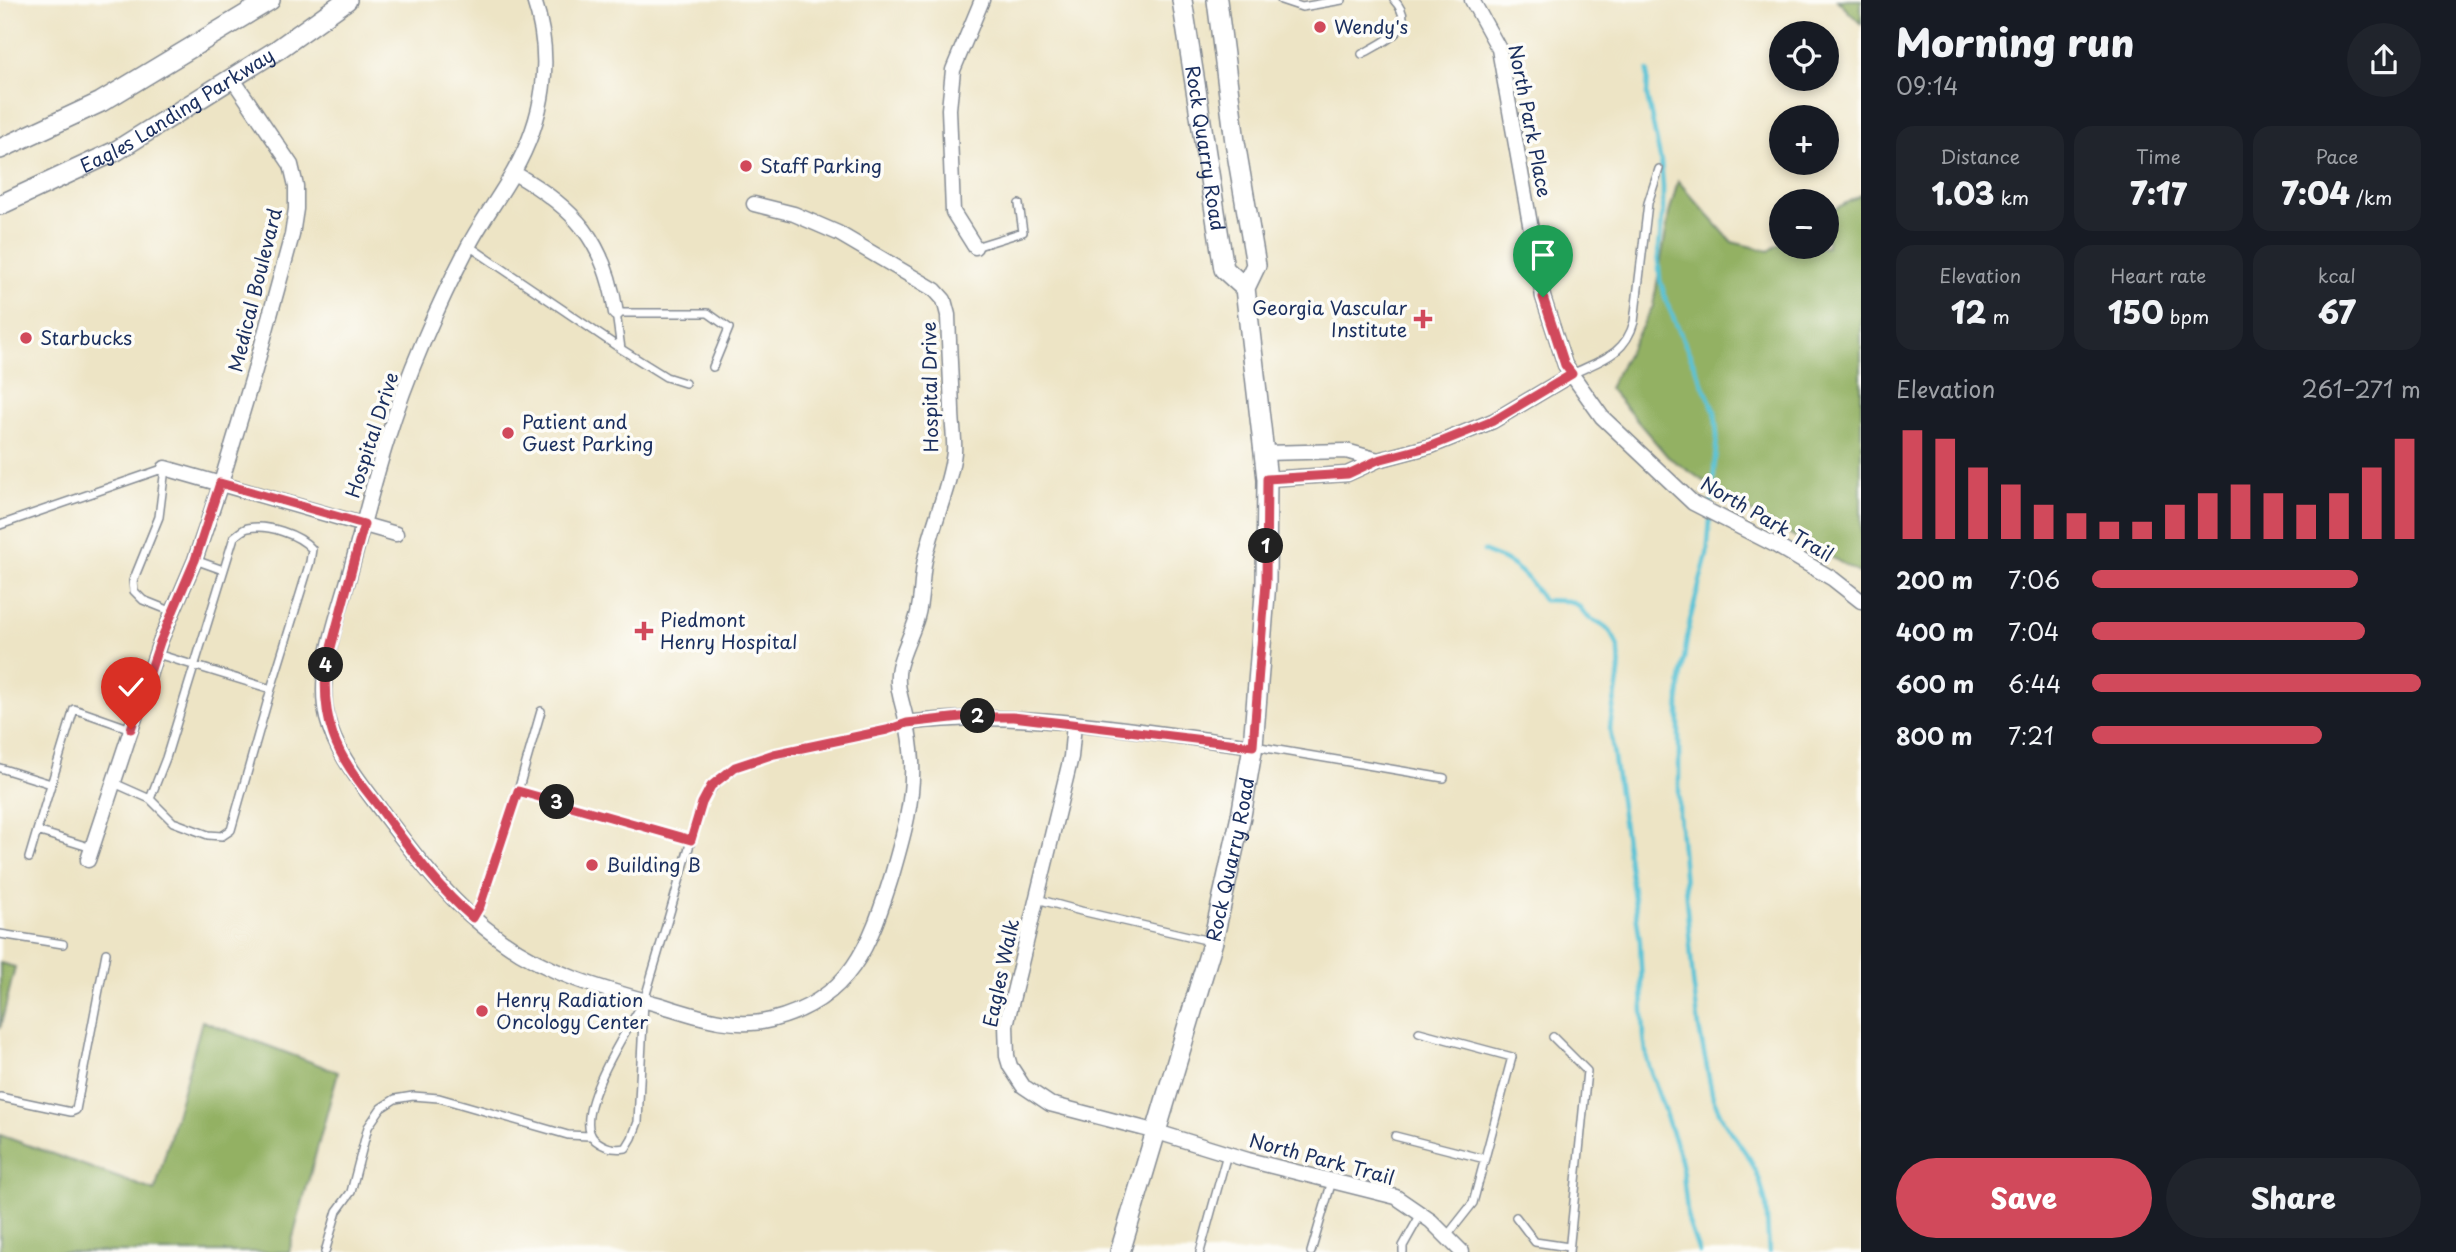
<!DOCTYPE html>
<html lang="en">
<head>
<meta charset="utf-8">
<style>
  body { margin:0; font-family:"Playpen Sans",sans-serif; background:#20242c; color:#f1f3f6; height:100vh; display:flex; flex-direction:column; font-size:26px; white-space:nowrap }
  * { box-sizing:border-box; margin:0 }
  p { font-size:23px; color:#9ea1a6 }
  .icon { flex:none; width:38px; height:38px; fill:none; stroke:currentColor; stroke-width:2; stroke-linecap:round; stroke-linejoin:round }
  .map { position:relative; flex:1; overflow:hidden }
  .details { display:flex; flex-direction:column; background:#171b24; width:595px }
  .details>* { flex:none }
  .controls { position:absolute; left:1769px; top:21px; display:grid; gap:14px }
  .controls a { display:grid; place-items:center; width:70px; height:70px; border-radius:50%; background:#171b24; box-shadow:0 4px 10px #0003; font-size:35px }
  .pin { position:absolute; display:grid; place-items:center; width:60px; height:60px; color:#fff; margin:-72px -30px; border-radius:50% 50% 50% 0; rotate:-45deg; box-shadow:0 0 7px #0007 }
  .pin .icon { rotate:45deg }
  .km { position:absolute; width:35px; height:35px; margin:-18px; border-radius:50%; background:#222; color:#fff; font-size:19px; line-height:35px; text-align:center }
  .round { display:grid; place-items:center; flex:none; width:74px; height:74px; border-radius:37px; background:#20242c }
  .overview { display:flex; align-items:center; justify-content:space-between; height:119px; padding:0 35px }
  h1 { font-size:38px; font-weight:800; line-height:52px }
  .figures { display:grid; grid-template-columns:repeat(3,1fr); gap:10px; height:119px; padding:7px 35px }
  .figures div { display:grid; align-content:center; border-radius:18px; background:#20242c; text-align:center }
  .figures b { font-size:30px; font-weight:800 }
  .figures small { font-size:19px; font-weight:400 }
  .figures p { font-size:19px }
  .chart { height:196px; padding:14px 35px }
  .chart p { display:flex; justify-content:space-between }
  .chart svg { width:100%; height:126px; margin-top:7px; stroke:#d1495b; stroke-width:6 }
  .cta { display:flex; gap:14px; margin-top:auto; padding:14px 35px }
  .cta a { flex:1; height:80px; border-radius:42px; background:#d1495b; color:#fff; font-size:28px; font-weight:800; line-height:80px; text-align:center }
  .cta a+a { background:#20242c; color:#f1f3f6 }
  ul { padding:0 35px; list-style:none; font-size:23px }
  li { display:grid; grid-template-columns:112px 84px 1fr; align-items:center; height:52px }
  li i { height:18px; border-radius:9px; background:#d1495b }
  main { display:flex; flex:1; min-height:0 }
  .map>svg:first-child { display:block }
  .forest { fill:#93b164; stroke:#577061; stroke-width:2 }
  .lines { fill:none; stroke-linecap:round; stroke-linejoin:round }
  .stream { stroke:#5ac3d6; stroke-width:4.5 }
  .lane-casing { stroke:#848a92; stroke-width:10 }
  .street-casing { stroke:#848a92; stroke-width:17 }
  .secondary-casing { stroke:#848a92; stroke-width:22 }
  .lane { stroke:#fff; stroke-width:7 }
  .street { stroke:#fff; stroke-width:14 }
  .secondary { stroke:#fff; stroke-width:19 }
  .route-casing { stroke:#fff; stroke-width:14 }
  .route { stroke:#d1495b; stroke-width:9 }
  .poi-dot { fill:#d1495b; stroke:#fdfcf7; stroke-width:2.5 }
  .labels { text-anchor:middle; stroke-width:7; stroke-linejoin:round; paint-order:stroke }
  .poi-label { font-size:19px; fill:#1b2f5e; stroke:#fdfcf7; text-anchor:start }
  .street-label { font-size:19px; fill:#1b2f5e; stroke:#fdfcf7 }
</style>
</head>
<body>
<main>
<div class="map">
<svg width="1861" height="1252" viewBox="0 0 1861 1252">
  <rect width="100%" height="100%" fill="#fdfcf7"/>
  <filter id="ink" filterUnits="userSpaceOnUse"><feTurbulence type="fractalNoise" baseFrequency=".0143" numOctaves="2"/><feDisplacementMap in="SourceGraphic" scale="14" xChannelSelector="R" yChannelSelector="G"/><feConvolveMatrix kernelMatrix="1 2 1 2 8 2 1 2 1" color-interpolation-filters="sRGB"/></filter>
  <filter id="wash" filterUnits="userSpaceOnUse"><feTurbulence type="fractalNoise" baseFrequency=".00686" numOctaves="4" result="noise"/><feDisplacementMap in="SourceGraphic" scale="28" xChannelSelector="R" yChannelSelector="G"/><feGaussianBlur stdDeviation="1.57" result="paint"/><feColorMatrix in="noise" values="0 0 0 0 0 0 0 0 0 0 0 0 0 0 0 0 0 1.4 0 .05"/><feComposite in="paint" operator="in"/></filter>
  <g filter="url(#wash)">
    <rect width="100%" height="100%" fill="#ede4c5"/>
    <path class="forest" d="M1837 0H1861V24Z
      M1678 181 1732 242 1769 251 1781 243 1782 247H1827V213L1861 195V574L1744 508 1668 457 1609 388 1653 306 1669 214Z
      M0 963 15 967 0 1029Z
      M202 1021 338 1072 289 1252H0V1135L155 1191Z"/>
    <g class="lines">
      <path class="stream" d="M1648 71 1647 96 1661 162 1663 186V209L1658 257 1660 280 1667 303 1715 412 1717 436 1707 555 1689 624 1679 695V814L1693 981 1699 1028 1713 1098 1723 1120 1750 1159 1760 1181 1766 1204 1769 1252
        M1484 551C1491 556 1497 556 1504 560 1524 571 1531 583 1543 600L1569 601 1579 606C1585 621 1602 621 1611 633 1630 658 1612 699 1610 729L1640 941 1644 1037 1647 1060 1678 1151 1683 1174 1688 1221 1699 1252"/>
    </g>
  </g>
  <g filter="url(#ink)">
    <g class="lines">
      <defs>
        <path id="lane" d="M1281 0 1302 7 1342 0
          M1362 54C1383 42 1420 28 1394 0
          M469 246 621 349
          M975 247 1023 232 1019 204
          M1572 374C1601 360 1625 355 1634 322L1648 203 1659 169
          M685 383 666 377 621 349 616 313H708L729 328 713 367
          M0 525 165 468 159 517 133 581 134 591 143 600 173 612
          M195 560 223 570
          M1254 746 1444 778
          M0 768 51 784
          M114 783 150 799 173 822 208 835 222 836 231 830 271 689 157 654
          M518 791 541 711
          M150 799 166 758 234 537C238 534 243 529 248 528 267 524 299 534 312 549L310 562 271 689
          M92 848 37 831 74 709 131 729
          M29 858 37 831
          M1037 899 1081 911 1210 941
          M473 917 480 906 518 791 691 840
          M0 934 63 944
          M644 1001C630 1025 569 1117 595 1140 605 1148 614 1150 626 1148L632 1138 638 1122 644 1001 702 803C715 780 730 769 754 759L887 730 907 723
          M1419 1032 1512 1057 1473 1203 1447 1236
          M1553 1037 1587 1071 1569 1252
          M0 1097 71 1112 76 1110 106 953
          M1395 1136 1485 1159
          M1516 1217 1535 1242 1569 1247
          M325 1252 337 1211 351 1192 368 1127 381 1108 395 1099 413 1096 439 1098 568 1135 590 1136
          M1200 1252 1227 1154
          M1311 1252 1332 1181
          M1403 1252V1246L1421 1214"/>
        <path id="street" d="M534 0C554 59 544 119 513 173 499 198 482 220 469 245 438 304 406 377 387 440 373 484 362 529 350 573 338 618 316 670 327 718 336 753 359 780 380 809 416 857 451 905 501 940 548 974 602 989 657 1004 694 1015 732 1030 771 1020 851 1000 870 945 892 875 903 837 914 800 912 761 911 747 909 732 906 719 902 701 895 685 899 667 903 650 912 634 917 617 922 600 921 582 924 565 930 529 950 488 954 452 955 439 952 424 952 410 951 378 949 347 948 315L944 300 935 290 838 233 794 214 754 204
          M1472 0 1499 49 1543 297 1565 365 1602 417 1693 503 1775 545 1833 579 1861 601
          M514 173C575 208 605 241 616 313
          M975 247 953 212 949 109 953 70 982 0
          M1264 453 1346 451 1378 460
          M165 468 396 534
          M1267 479 1347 474 1378 460 1431 446 1493 421 1572 374
          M907 723C1021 708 1140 732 1253 746
          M1074 724 1071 757 1006 1025 1007 1056 1010 1066 1023 1086 1050 1104 1157 1132 1248 1160 1396 1197 1431 1221 1462 1252
          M88 860 160 642 195 560 221 483 255 370 292 235 296 209V186L291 165 232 78"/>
        <g id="secondary">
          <path id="s1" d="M1182 0 1224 269 1245 288"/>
          <path d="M0 149 101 102 270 0"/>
          <path id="s2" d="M0 205 116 151 277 50 347 0"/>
          <path id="s3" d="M1120 1252 1213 941 1241 816 1253 746 1266 582 1267 479 1245 288 1256 265 1235 142 1217 0"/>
        </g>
      </defs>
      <use href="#lane" class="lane-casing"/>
      <use href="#street" class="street-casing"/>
      <use href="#secondary" class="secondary-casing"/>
      <use href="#lane" class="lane"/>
      <use href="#street" class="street"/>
      <use href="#secondary" class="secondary"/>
    </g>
  </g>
  <g class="lines" filter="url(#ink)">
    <defs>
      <path id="route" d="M131 729 160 642 195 560 220 483 364 524 326 666C324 691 325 712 333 735 342 762 362 785 379 807 408 846 436 886 473 918L480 906 518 791 691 840 702 803 711 786 735 767 774 754 887 730 907 723 961 717H1013L1253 746 1266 582 1267 479 1348 474 1378 460 1431 446 1493 421 1572 374 1565 365 1543 297"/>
    </defs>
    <use href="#route" class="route-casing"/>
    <use href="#route" class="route"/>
  </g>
  <g class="poi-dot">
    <circle cx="1320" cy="27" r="7"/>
    <circle cx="746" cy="166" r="7"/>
    <path d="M1419.5 308.5h7v7h7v7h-7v7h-7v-7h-7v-7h7z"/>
    <circle cx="26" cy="338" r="7"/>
    <circle cx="508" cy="433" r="7"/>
    <path d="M640.5 620.5h7v7h7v7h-7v7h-7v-7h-7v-7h7z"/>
    <circle cx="592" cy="865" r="7"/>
    <circle cx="482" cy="1011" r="7"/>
  </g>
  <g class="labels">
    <g class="poi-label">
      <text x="1334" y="34">Wendy's</text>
      <text x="760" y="173">Staff Parking</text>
      <text x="1407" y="315" text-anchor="end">Georgia Vascular<tspan x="1407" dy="22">Institute</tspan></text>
      <text x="40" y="345">Starbucks</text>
      <text x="522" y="429">Patient and<tspan x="522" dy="22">Guest Parking</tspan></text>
      <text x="660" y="627">Piedmont<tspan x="660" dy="22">Henry Hospital</tspan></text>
      <text x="606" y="872">Building B</text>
      <text x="496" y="1007">Henry Radiation<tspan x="496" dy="22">Oncology Center</tspan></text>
    </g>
    <g class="street-label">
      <text dy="7" stroke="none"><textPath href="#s2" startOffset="201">Eagles Landing Parkway</textPath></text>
      <text transform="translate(1530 121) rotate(79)" y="7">North Park Place</text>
      <text dy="7" stroke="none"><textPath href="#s1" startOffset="150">Rock Quarry Road</textPath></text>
      <text transform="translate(255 290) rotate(-76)" y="7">Medical Boulevard</text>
      <text transform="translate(930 387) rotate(-91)" y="7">Hospital Drive</text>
      <text transform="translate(372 435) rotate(-72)" y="7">Hospital Drive</text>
      <text transform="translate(1767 519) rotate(30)" y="7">North Park Trail</text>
      <text dy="7" stroke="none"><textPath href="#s3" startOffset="408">Rock Quarry Road</textPath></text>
      <text transform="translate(1001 973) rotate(-78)" y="7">Eagles Walk</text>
      <text transform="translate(1322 1159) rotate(15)" y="7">North Park Trail</text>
    </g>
  </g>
</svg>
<div class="controls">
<a><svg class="icon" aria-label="locate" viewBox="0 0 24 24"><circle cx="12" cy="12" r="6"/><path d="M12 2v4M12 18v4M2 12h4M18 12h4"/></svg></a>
<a>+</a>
<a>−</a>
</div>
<div class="pin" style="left:1543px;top:297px;background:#1e9e55"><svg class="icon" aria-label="arrive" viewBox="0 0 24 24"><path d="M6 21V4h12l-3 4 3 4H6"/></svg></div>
<div class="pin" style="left:131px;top:729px;background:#d93025"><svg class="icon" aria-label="check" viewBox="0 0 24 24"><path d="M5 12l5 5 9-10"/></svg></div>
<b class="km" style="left:1266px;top:546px">1</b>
<b class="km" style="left:978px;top:716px">2</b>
<b class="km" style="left:557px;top:802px">3</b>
<b class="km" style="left:326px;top:665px">4</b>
</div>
<section class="details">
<div class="overview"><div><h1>Morning run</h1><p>09:14</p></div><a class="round"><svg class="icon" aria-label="share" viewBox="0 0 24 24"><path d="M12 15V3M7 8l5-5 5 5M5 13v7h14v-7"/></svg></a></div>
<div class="figures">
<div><p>Distance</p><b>1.03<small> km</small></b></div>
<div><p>Time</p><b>7:17</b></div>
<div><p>Pace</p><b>7:04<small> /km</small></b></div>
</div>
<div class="figures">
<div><p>Elevation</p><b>12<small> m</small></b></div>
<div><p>Heart rate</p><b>150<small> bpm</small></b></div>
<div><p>kcal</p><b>67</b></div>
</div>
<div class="chart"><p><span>Elevation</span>261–271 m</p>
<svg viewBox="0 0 160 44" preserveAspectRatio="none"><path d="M5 44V6M15 44V9M25 44V19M35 44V25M45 44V32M55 44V35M65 44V38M75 44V38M85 44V32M95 44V28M105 44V25M115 44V28M125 44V32M135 44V28M145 44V19M155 44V9"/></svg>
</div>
<ul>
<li><b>200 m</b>7:06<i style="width:81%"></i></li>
<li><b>400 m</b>7:04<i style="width:83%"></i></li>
<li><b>600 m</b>6:44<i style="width:100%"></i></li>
<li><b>800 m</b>7:21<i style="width:70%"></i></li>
</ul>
<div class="cta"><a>Save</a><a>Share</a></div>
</section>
</main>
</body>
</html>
